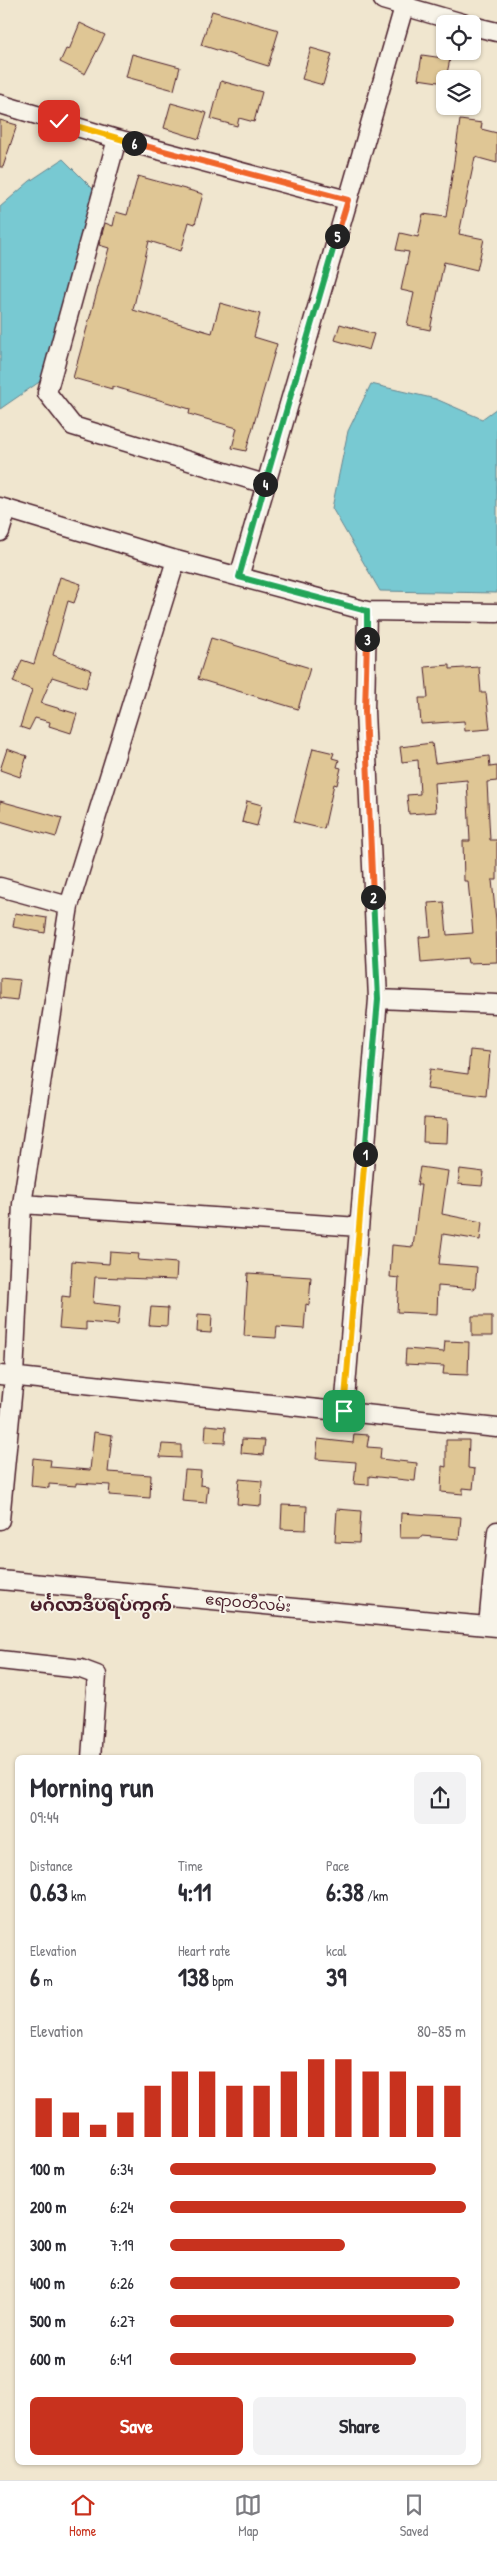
<!DOCTYPE html>
<html lang="en">
<head>
<meta charset="utf-8">
<style>
  body { margin:0; font-family:"Patrick Hand","Noto Sans Myanmar",sans-serif; background:#f2f2f3; color:#2b2b33; height:100vh; display:flex; flex-direction:column; font-size:19px; white-space:nowrap }
  * { box-sizing:border-box; margin:0 }
  p { font-size:16px; color:#7c7c81 }
  .icon { flex:none; width:28px; height:28px; fill:none; stroke:currentColor; stroke-width:2; stroke-linecap:round; stroke-linejoin:round }
  .map { position:relative; flex:1; overflow:hidden }
  .panel { position:absolute; left:15px; top:1755px; width:466px; height:710px; display:flex; flex-direction:column; background:#fff; border-radius:8px; box-shadow:0 1px 4px #0004 }
  .panel>* { flex:none }
  .controls { position:absolute; left:436px; top:15px; display:grid; gap:10px }
  .controls a { display:grid; place-items:center; width:45px; height:45px; border-radius:8px; background:#fff; box-shadow:0 1px 4px #0004; font-size:25px }
  .pin { position:absolute; display:grid; place-items:center; width:42px; height:42px; color:#fff; margin:-21px; border-radius:10px; box-shadow:0 2px 8px #0006 }
  .km { position:absolute; width:25px; height:25px; margin:-12px; border-radius:50%; background:#222; color:#fff; font-size:14px; line-height:25px; text-align:center }
  .round { display:grid; place-items:center; flex:none; width:52px; height:52px; border-radius:8px; background:#f2f2f3 }
  .overview { display:flex; align-items:center; justify-content:space-between; height:85px; padding:0 15px }
  h1 { font-size:28px; font-weight:700; line-height:38px }
  .figures { display:grid; grid-template-columns:repeat(3,1fr); gap:8px; height:85px; padding:5px 15px }
  .figures div { display:grid; align-content:center }
  .figures b { font-size:25px; font-weight:700 }
  .figures small { font-size:14px; font-weight:400 }
  .figures p { font-size:14px }
  .chart { height:140px; padding:10px 15px }
  .chart p { display:flex; justify-content:space-between }
  .chart svg { width:100%; height:90px; margin-top:5px; stroke:#c8321e; stroke-width:6 }
  .button { display:flex; gap:10px; margin-top:auto; padding:10px 15px }
  .button a { flex:1; height:58px; border-radius:8px; background:#c8321e; color:#fff; font-size:20px; font-weight:700; line-height:58px; text-align:center }
  .button a+a { background:#f2f2f3; color:#2b2b33 }
  ul { padding:0 15px; list-style:none; font-size:16px }
  li { display:grid; grid-template-columns:80px 60px 1fr; align-items:center; height:38px }
  li i { height:12px; border-radius:6px; background:#c8321e }
  .tabs { display:flex; justify-content:space-around; align-items:center; height:70px; border-top:1px solid #e1e1e2; background:#fff; font-size:14px; color:#7c7c81 }
  .tabs a { display:grid; justify-items:center; gap:2px }
  .tabs .active { color:#c8321e }
  .map>svg:first-child { display:block }
  .water { fill:#78c9d2; stroke:#66858f }
  .building { fill:#dfc695; stroke:#4a1f2b }
  .lines { fill:none; stroke-linecap:round; stroke-linejoin:round }
  .minor-casing { stroke:#4a1f2b; stroke-width:21 }
  .minor { stroke:#f7f3e8; stroke-width:18 }
  .split-1-casing { stroke:#fff; stroke-width:10 }
  .split-2-casing { stroke:#fff; stroke-width:10 }
  .split-3-casing { stroke:#fff; stroke-width:10 }
  .split-4-casing { stroke:#fff; stroke-width:10 }
  .split-5-casing { stroke:#fff; stroke-width:10 }
  .split-6-casing { stroke:#fff; stroke-width:10 }
  .split-7-casing { stroke:#fff; stroke-width:10 }
  .split-1 { stroke:#f5b400; stroke-width:6 }
  .split-2 { stroke:#22a559; stroke-width:6 }
  .split-3 { stroke:#f0652b; stroke-width:6 }
  .split-4 { stroke:#22a559; stroke-width:6 }
  .split-5 { stroke:#22a559; stroke-width:6 }
  .split-6 { stroke:#f0652b; stroke-width:6 }
  .split-7 { stroke:#f5b400; stroke-width:6 }
  .labels { text-anchor:middle; stroke-width:4; stroke-linejoin:round; paint-order:stroke }
  .street-label { font-size:15px; fill:#4a1f2b; stroke:#f7f3e8 }
  .quarter-label { font-size:18px; font-weight:bold; fill:#4a1f2b; stroke:#f7f3e8 }
</style>
</head>
<body>
<div class="map">
<svg width="497" height="2480" viewBox="0 0 497 2480">
  <rect width="100%" height="100%" fill="#f0e6cf"/>
  <filter id="ink" filterUnits="userSpaceOnUse"><feTurbulence type="fractalNoise" baseFrequency=".02" numOctaves="2"/><feDisplacementMap in="SourceGraphic" scale="10" xChannelSelector="R" yChannelSelector="G"/><feConvolveMatrix kernelMatrix="1 2 1 2 8 2 1 2 1" color-interpolation-filters="sRGB"/></filter>
  <g filter="url(#ink)">
    <path class="water" d="M63 159 100 196 48 376 0 409V207L30 181Z
      M371 384 436 399 482 419 497 408V593L380 591 332 508 348 431Z"/>
    <path class="building" d="M212 11 279 30 268 66 201 45Z
      M80 23 105 35 85 74 60 62 66 49 69 50Z
      M311 48 332 54 323 85 302 79Z
      M132 54 180 67 174 90 126 77Z
      M422 55 450 59 445 83 418 79Z
      M221 81 262 92 254 122 239 118 237 126 211 119Z
      M171 103 207 113 199 139 164 128Z
      M0 120 17 125 3 167H0Z
      M460 120 482 123 481 129 497 133V163L475 157 459 234 484 239 477 270 444 262 430 330 407 325 414 293 401 290 409 252 396 250 400 233 418 237 423 214 446 217Z
      M138 176 203 194 195 224 189 222 181 251 149 241 133 310 212 333 220 303 260 314 254 337 277 344 246 451 232 448 237 428 189 414 190 409 112 386V389L73 378 109 248 99 245 105 223 113 226 116 212 127 215Z
      M340 324 374 334 369 350 335 340Z
      M60 577 81 584 74 603 68 601 53 655 91 670 86 688 52 677 41 703 77 714 71 733 49 726 50 722 35 718 29 730 20 727 32 690 13 682 22 660 34 664Z
      M211 638 310 668 298 709 198 679Z
      M450 665V669L479 667 481 693H486L490 729 465 731 464 721 421 724 419 698H428L425 667Z
      M432 743 435 763 489 756 490 767 497 766V781L487 782 490 840H497V880H492L496 920 497 962 468 963 467 958 421 962 419 937 431 936 428 903 444 902 447 935 473 933 468 881H464L463 841H470L467 780 434 783 436 812 409 814 407 795 420 794 418 760 402 762 400 747Z
      M313 748 334 753 332 758 339 760 337 767 341 768 337 785 334 784 324 829 294 822Z
      M7 749 27 756 20 777 0 770Z
      M0 801 62 818 56 837 0 821Z
      M247 801 262 805 257 826 242 822Z
      M15 913 47 918 45 933 13 927Z
      M0 978 20 980 17 1000 0 998Z
      M470 1050 490 1052 486 1096 427 1089 430 1069 468 1074Z
      M424 1118 448 1119 447 1143 423 1142Z
      M420 1167 448 1171 442 1214 482 1222 480 1240 443 1234 439 1264 477 1267 475 1289 438 1286 437 1314 397 1312 399 1278 390 1277 392 1245 413 1247 421 1185H417Z
      M460 1169 484 1172 482 1186 458 1184Z
      M110 1252 139 1254 138 1260 177 1263 176 1280 95 1277 93 1303 120 1306 118 1325 86 1322V1330L59 1328 62 1296 70 1297 72 1261 109 1264Z
      M248 1273 311 1277 309 1305 306 1304 304 1329 277 1327 276 1338 244 1336Z
      M151 1307 168 1308 167 1326 149 1325Z
      M198 1314 212 1315 211 1333 197 1332Z
      M472 1316H492V1336H472Z
      M445 1341 469 1342 468 1375 443 1374 444 1366 405 1364 406 1349 444 1352Z
      M206 1425 226 1427 225 1443 205 1442Z
      M94 1432 112 1435 108 1472 151 1475 150 1498 109 1495 110 1485 76 1483V1486L49 1484V1488L31 1486 33 1458 51 1460 50 1467 90 1470Z
      M354 1434 369 1435 367 1447 381 1448 380 1459 417 1463 415 1481 369 1476V1485L354 1484 356 1462 316 1459 318 1439 353 1443Z
      M242 1439 265 1440 263 1455 241 1453Z
      M446 1440H469L468 1468 475 1469 473 1489 463 1488V1494L441 1492 442 1466 446 1467Z
      M162 1444 181 1445V1458L160 1457Z
      M185 1470 201 1471 200 1485 208 1486 206 1503 182 1501Z
      M239 1479 262 1481 261 1506 237 1504Z
      M282 1505 307 1506 306 1530 281 1529Z
      M337 1509 361 1511 359 1543 335 1542Z
      M401 1513 461 1517 459 1539 421 1536V1538H400Z"/>
    <g class="lines">
      <defs>
        <path id="minor" d="M383 0 466 24
          M472 26 497 32
          M0 104 117 139 347 200
          M117 139 47 393 73 426 265 484
          M0 507 176 560 367 611 497 613
          M0 532 7 509
          M239 577 406 0
          M0 887 69 906
          M378 999 497 1004
          M22 1204 359 1227
          M0 1375 497 1428
          M344 1411 378 999 365 711 367 611
          M0 1520 14 1376 22 1204 69 906 176 560
          M0 1580 497 1627
          M488 1626 497 1531
          M0 1660 81 1669 97 1675 91 1758"/>
      </defs>
      <use href="#minor" class="minor-casing"/>
      <use href="#minor" class="minor"/>
    </g>
  </g>
  <g class="lines" filter="url(#ink)">
    <defs>
      <path id="split-1" d="M344 1411 365 1154"/>
      <path id="split-2" d="M365 1154 378 999 373 897"/>
      <path id="split-3" d="M367 639 365 711 373 897"/>
      <path id="split-4" d="M265 484 239 577 367 611V639"/>
      <path id="split-5" d="M265 484 337 236"/>
      <path id="split-6" d="M134 143 348 200 337 236"/>
      <path id="split-7" d="M59 121 134 143"/>
    </defs>
    <use href="#split-1" class="split-1-casing"/>
    <use href="#split-2" class="split-2-casing"/>
    <use href="#split-3" class="split-3-casing"/>
    <use href="#split-4" class="split-4-casing"/>
    <use href="#split-5" class="split-5-casing"/>
    <use href="#split-6" class="split-6-casing"/>
    <use href="#split-7" class="split-7-casing"/>
    <use href="#split-1" class="split-1"/>
    <use href="#split-2" class="split-2"/>
    <use href="#split-3" class="split-3"/>
    <use href="#split-4" class="split-4"/>
    <use href="#split-5" class="split-5"/>
    <use href="#split-6" class="split-6"/>
    <use href="#split-7" class="split-7"/>
  </g>
  <g class="labels">
    <g class="street-label">
      <text transform="translate(248 1603) rotate(5)" y="5">ဧရာဝတီလမ်း</text>
    </g>
    <g class="quarter-label">
      <text x="101" y="1611">မင်္ဂလာဒီပရပ်ကွက်</text>
    </g>
  </g>
</svg>
<div class="controls">
<a><svg class="icon" aria-label="locate" viewBox="0 0 24 24"><circle cx="12" cy="12" r="6"/><path d="M12 2v4M12 18v4M2 12h4M18 12h4"/></svg></a>
<a><svg class="icon" aria-label="layers" viewBox="0 0 24 24"><path d="M12 4l9 5-9 5-9-5zM3 14l9 5 9-5"/></svg></a>
</div>
<div class="pin" style="left:344px;top:1411px;background:#1e9e55"><svg class="icon" aria-label="arrive" viewBox="0 0 24 24"><path d="M6 21V4h12l-3 4 3 4H6"/></svg></div>
<div class="pin" style="left:59px;top:121px;background:#d93025"><svg class="icon" aria-label="check" viewBox="0 0 24 24"><path d="M5 12l5 5 9-10"/></svg></div>
<b class="km" style="left:365px;top:1154px">1</b>
<b class="km" style="left:373px;top:897px">2</b>
<b class="km" style="left:367px;top:639px">3</b>
<b class="km" style="left:265px;top:484px">4</b>
<b class="km" style="left:337px;top:236px">5</b>
<b class="km" style="left:134px;top:143px">6</b>
<section class="panel">
<div class="overview"><div><h1>Morning run</h1><p>09:44</p></div><a class="round"><svg class="icon" aria-label="share" viewBox="0 0 24 24"><path d="M12 15V3M7 8l5-5 5 5M5 13v7h14v-7"/></svg></a></div>
<div class="figures">
<div><p>Distance</p><b>0.63<small> km</small></b></div>
<div><p>Time</p><b>4:11</b></div>
<div><p>Pace</p><b>6:38<small> /km</small></b></div>
</div>
<div class="figures">
<div><p>Elevation</p><b>6<small> m</small></b></div>
<div><p>Heart rate</p><b>138<small> bpm</small></b></div>
<div><p>kcal</p><b>39</b></div>
</div>
<div class="chart"><p><span>Elevation</span>80–85 m</p>
<svg viewBox="0 0 160 44" preserveAspectRatio="none"><path d="M5 44V25M15 44V32M25 44V38M35 44V32M45 44V19M55 44V12M65 44V12M75 44V19M85 44V19M95 44V12M105 44V6M115 44V6M125 44V12M135 44V12M145 44V19M155 44V19"/></svg>
</div>
<ul>
<li><b>100 m</b>6:34<i style="width:90%"></i></li>
<li><b>200 m</b>6:24<i style="width:100%"></i></li>
<li><b>300 m</b>7:19<i style="width:59%"></i></li>
<li><b>400 m</b>6:26<i style="width:98%"></i></li>
<li><b>500 m</b>6:27<i style="width:96%"></i></li>
<li><b>600 m</b>6:41<i style="width:83%"></i></li>
</ul>
<div class="button"><a>Save</a><a>Share</a></div>
</section>
</div>
<nav class="tabs">
<a class="active"><svg class="icon" aria-label="home" viewBox="0 0 24 24"><path d="M3 11l9-7 9 7M6 9v11h12V9"/></svg>Home</a>
<a><svg class="icon" aria-label="map" viewBox="0 0 24 24"><path d="M3 6l6-2 6 2 6-2v14l-6 2-6-2-6 2zM9 4v14M15 6v14"/></svg>Map</a>
<a><svg class="icon" aria-label="saved" viewBox="0 0 24 24"><path d="M7 4h10v16l-5-4-5 4z"/></svg>Saved</a>
</nav>
</body>
</html>
